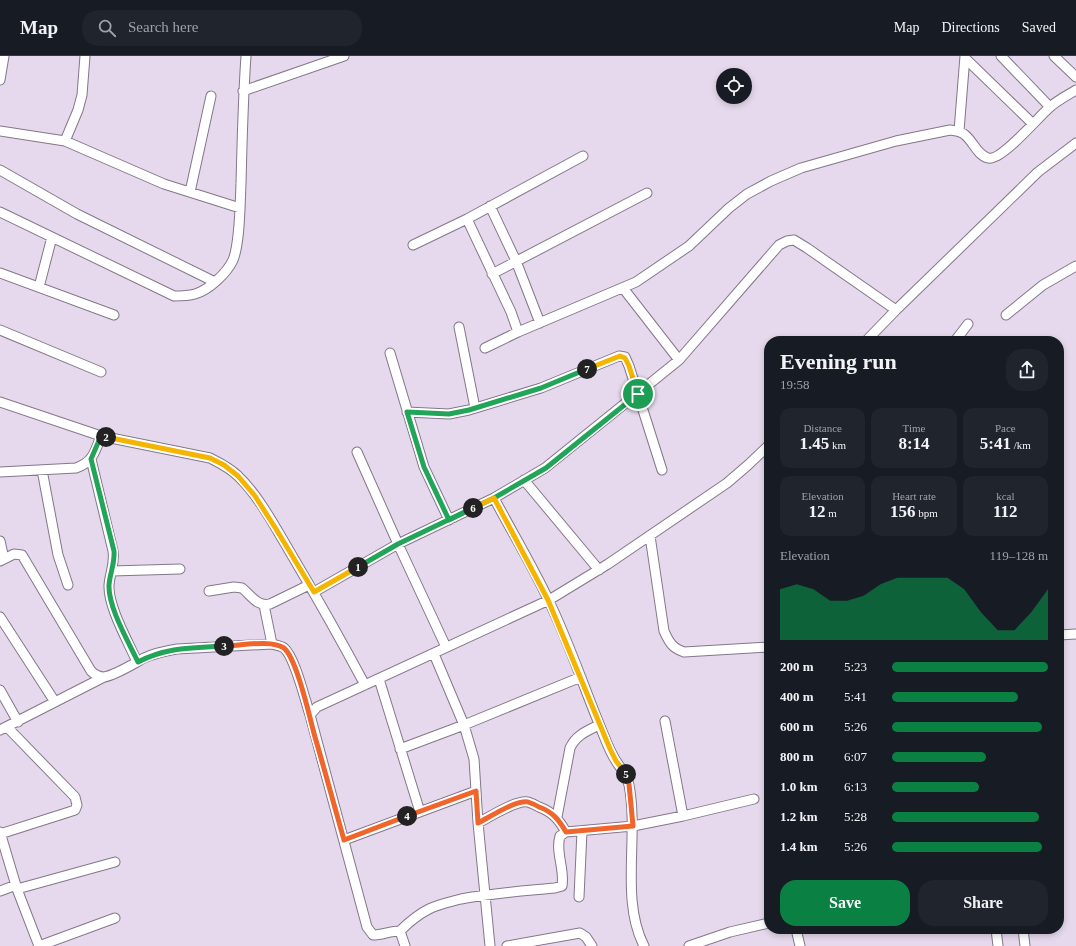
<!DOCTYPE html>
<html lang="en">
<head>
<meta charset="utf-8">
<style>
  body { margin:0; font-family:Georgia,serif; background:#20242c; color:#f1f3f6; height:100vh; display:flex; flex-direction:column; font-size:15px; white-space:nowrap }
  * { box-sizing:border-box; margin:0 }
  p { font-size:13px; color:#9ea1a6 }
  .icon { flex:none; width:22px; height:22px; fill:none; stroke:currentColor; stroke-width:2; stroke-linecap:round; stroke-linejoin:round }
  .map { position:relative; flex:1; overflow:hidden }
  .drawer { position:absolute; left:764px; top:280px; width:300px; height:598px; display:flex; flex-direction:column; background:#171b24; border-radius:16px; box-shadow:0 2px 6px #0003 }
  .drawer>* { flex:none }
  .buttons { position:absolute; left:716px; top:12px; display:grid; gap:8px }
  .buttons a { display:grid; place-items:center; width:36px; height:36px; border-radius:50%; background:#171b24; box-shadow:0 2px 6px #0003; font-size:20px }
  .pin { position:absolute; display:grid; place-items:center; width:34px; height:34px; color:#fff; margin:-17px; border:2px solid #fff; border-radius:50%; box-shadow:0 1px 4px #0007 }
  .km { position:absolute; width:20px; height:20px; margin:-10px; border-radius:50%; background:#222; color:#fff; font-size:11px; line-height:20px; text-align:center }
  .round { display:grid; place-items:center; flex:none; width:42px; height:42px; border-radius:16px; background:#20242c }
  .headline { display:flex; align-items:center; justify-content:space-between; height:68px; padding:0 16px }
  h1 { font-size:22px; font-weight:800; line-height:30px }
  .figures { display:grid; grid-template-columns:repeat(3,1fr); gap:6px; height:68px; padding:4px 16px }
  .figures div { display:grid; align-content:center; border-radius:10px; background:#20242c; text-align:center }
  .figures b { font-size:17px; font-weight:800 }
  .figures small { font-size:11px; font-weight:400 }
  .figures p { font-size:11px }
  .chart { height:112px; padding:8px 16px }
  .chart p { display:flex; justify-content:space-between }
  .chart svg { width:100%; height:72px; margin-top:4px; fill:#0b8043; opacity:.7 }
  .primary-button { display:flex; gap:8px; margin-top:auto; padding:8px 16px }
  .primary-button a { flex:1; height:46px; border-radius:16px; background:#0b8043; color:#fff; font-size:16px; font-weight:800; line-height:46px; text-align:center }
  .primary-button a+a { background:#20242c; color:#f1f3f6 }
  ul { padding:0 16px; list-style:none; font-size:13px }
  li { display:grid; grid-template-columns:64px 48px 1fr; align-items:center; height:30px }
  li i { height:10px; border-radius:5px; background:#0b8043 }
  header { display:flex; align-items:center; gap:24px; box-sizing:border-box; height:56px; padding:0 20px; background:#171b24; border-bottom:1px solid #363941 }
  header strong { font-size:19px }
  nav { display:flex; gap:22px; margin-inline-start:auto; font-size:14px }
  .search { width:280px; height:36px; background:#20242c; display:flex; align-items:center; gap:10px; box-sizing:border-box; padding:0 14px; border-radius:16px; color:#9ea1a6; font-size:15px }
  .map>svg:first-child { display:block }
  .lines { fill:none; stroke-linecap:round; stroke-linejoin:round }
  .street-casing { stroke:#837789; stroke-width:11 }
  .street { stroke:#fff; stroke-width:9 }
  .split-1-casing { stroke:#fff; stroke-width:8 }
  .split-2-casing { stroke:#fff; stroke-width:8 }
  .split-3-casing { stroke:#fff; stroke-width:8 }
  .split-4-casing { stroke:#fff; stroke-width:8 }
  .split-5-casing { stroke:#fff; stroke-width:8 }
  .split-6-casing { stroke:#fff; stroke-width:8 }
  .split-7-casing { stroke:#fff; stroke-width:8 }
  .split-8-casing { stroke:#fff; stroke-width:8 }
  .split-1 { stroke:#22a559; stroke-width:5 }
  .split-2 { stroke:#f5b400; stroke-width:5 }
  .split-3 { stroke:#22a559; stroke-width:5 }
  .split-4 { stroke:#f0652b; stroke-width:5 }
  .split-5 { stroke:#f0652b; stroke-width:5 }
  .split-6 { stroke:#f5b400; stroke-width:5 }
  .split-7 { stroke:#22a559; stroke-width:5 }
  .split-8 { stroke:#f5b400; stroke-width:5 }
</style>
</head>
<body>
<header>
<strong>Map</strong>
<div class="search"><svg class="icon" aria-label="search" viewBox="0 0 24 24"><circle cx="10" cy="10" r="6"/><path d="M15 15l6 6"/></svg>Search here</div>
<nav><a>Map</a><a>Directions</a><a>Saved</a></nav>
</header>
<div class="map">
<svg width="1076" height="890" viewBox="0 0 1076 890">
  <rect width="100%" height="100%" fill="#e6d9ed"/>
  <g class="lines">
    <defs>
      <path id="street" d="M1001 0 1050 51
        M1054 0 1076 21
        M965 2 1033 68
        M0 24 4 0
        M243 35 344 0
        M0 75 65 85 164 128 240 152
        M959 75 965 0
        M65 85 78 54 82 39 85 0
        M0 114 77 158 215 226
        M190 136 211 40
        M490 150 516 205 540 267
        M0 156 174 240C181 240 188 240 195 238 209 234 227 217 233 204 240 187 240 148 241 128 242 85 243 43 246 0
        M467 163 511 256 518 276
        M413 189 467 163 583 100
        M0 217 114 259
        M492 218 647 137
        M39 231 52 181
        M623 232 679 304
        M1006 259 1043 229 1076 210
        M459 271 475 352
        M0 274 101 316
        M866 285 896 254 1038 116 1076 87
        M955 285 968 268
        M485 292 518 276 636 226 689 190 729 152 747 138 771 125 801 112 896 85 950 74C955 75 961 75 965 79 973 85 977 99 988 102 1001 106 1039 60 1050 51 1058 44 1068 39 1076 34
        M390 297 424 411 449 464
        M0 346 101 380 210 402C220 407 230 412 238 420 259 440 275 471 290 496 316 540 341 584 365 629
        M407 356 449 358 469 354 541 332 619 300 625 301 629 310 662 414
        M357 396 398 488 494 442 545 412 679 304 779 189 787 185 794 184 807 192 896 254
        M91 403 113 495C115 508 110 517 109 529 108 551 128 585 137 606
        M42 414 58 499 68 529
        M0 416 76 412C93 406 95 396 101 380
        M524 424 599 514
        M494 442C512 476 532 509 548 543 569 586 584 632 602 675 606 685 610 696 616 705 621 713 627 719 629 729 639 781 620 843 644 890
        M650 480 664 575C669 586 672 592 684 596L769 591
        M0 485 4 503
        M0 505 14 498 22 499 91 615C95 619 98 621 104 621 116 619 133 608 144 602 155 597 165 595 177 593L272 588C275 589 281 590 284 592 295 601 305 644 310 659
        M112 515 180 513
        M209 535 234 531 242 532C251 539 257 551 270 548L309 529
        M314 536 398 488 446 591
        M264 549 272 588
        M0 561 55 646
        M1059 579 1076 578
        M434 598 464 669 474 703 478 767 490 890
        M379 623 420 756
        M0 634 18 666
        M665 665 683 760
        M0 674 104 621
        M400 693 464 669 581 621
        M557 761 570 692C576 679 587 675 599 669
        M478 767C490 761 515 744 528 746 531 747 536 749 539 751 553 756 559 764 566 776
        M0 776 17 833 39 890
        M0 778 69 756 75 754 77 749 75 741 7 671
        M344 784 476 735
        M17 833 115 806
        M0 835 16 829
        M579 841 582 775
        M796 873 800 890
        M996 873 998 890
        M1023 873 1025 890
        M400 875C409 866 417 859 429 853 439 848 450 846 461 843 492 837 524 835 555 832L562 830C565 813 555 796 560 780L566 776 633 770 683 760 754 743
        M39 890 115 862
        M405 890 400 875C390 875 382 879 373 879L367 871 310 659 317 651 549 544 608 508 727 427 748 409 769 389
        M507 890 580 877 586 881 592 890
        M689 890 730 876 769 867"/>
    </defs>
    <use href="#street" class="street-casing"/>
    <use href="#street" class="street"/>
  </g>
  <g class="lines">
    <defs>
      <path id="split-1" d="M358 511 398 488 494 442 546 412 638 338"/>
      <path id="split-2" d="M106 381 210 402 224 409 238 420 255 440 276 473 314 536 358 511"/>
      <path id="split-3" d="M106 381 101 380 91 403 114 495C115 507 110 517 109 529 108 551 128 585 138 606 167 591 192 592 224 590"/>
      <path id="split-4" d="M224 590C238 590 272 583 284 592 297 603 310 663 315 681 325 715 334 749 344 784L407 760"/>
      <path id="split-5" d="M407 760 476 735 478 767C490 761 515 744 528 746 531 747 536 749 539 751 553 756 559 764 566 776L633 770 629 728 626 718"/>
      <path id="split-6" d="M473 452 494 442 548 544 610 693 616 705 626 718"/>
      <path id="split-7" d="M473 452 449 464 424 411 407 356 449 358 469 354 541 332 587 313"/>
      <path id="split-8" d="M587 313 620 300 625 302 629 310 638 338"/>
    </defs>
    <use href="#split-1" class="split-1-casing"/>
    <use href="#split-2" class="split-2-casing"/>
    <use href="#split-3" class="split-3-casing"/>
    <use href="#split-4" class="split-4-casing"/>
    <use href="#split-5" class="split-5-casing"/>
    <use href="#split-6" class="split-6-casing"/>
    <use href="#split-7" class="split-7-casing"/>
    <use href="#split-8" class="split-8-casing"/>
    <use href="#split-1" class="split-1"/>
    <use href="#split-2" class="split-2"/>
    <use href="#split-3" class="split-3"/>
    <use href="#split-4" class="split-4"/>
    <use href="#split-5" class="split-5"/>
    <use href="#split-6" class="split-6"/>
    <use href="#split-7" class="split-7"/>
    <use href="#split-8" class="split-8"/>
  </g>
</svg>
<div class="buttons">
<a><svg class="icon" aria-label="locate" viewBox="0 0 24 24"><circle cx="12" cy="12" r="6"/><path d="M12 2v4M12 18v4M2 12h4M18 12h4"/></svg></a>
</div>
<div class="pin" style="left:638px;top:338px;background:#1e9e55"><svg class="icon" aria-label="arrive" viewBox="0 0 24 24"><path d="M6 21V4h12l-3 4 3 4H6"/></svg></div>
<b class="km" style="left:358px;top:511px">1</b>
<b class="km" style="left:106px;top:381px">2</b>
<b class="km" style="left:224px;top:590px">3</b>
<b class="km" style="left:407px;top:760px">4</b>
<b class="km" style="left:626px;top:718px">5</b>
<b class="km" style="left:473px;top:452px">6</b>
<b class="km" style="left:587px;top:313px">7</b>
<section class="drawer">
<div class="headline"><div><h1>Evening run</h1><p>19:58</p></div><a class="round"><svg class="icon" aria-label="share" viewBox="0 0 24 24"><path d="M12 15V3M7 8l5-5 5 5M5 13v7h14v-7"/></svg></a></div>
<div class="figures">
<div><p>Distance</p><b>1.45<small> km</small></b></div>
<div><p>Time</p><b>8:14</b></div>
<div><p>Pace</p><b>5:41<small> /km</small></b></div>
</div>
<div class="figures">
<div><p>Elevation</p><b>12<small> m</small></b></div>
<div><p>Heart rate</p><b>156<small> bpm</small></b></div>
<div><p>kcal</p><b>112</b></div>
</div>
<div class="chart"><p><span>Elevation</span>119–128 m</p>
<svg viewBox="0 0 160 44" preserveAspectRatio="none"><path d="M0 44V13L10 10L20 13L30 20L40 20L50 17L60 10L70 6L80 6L90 6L100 6L110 13L120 27L130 38L140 38L150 27L160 13V44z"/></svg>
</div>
<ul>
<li><b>200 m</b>5:23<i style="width:100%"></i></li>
<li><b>400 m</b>5:41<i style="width:81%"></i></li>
<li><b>600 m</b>5:26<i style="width:96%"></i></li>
<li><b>800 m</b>6:07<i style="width:60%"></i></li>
<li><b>1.0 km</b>6:13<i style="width:56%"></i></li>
<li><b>1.2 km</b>5:28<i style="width:94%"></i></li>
<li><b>1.4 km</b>5:26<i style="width:96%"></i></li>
</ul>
<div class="primary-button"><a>Save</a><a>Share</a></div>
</section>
</div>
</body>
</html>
